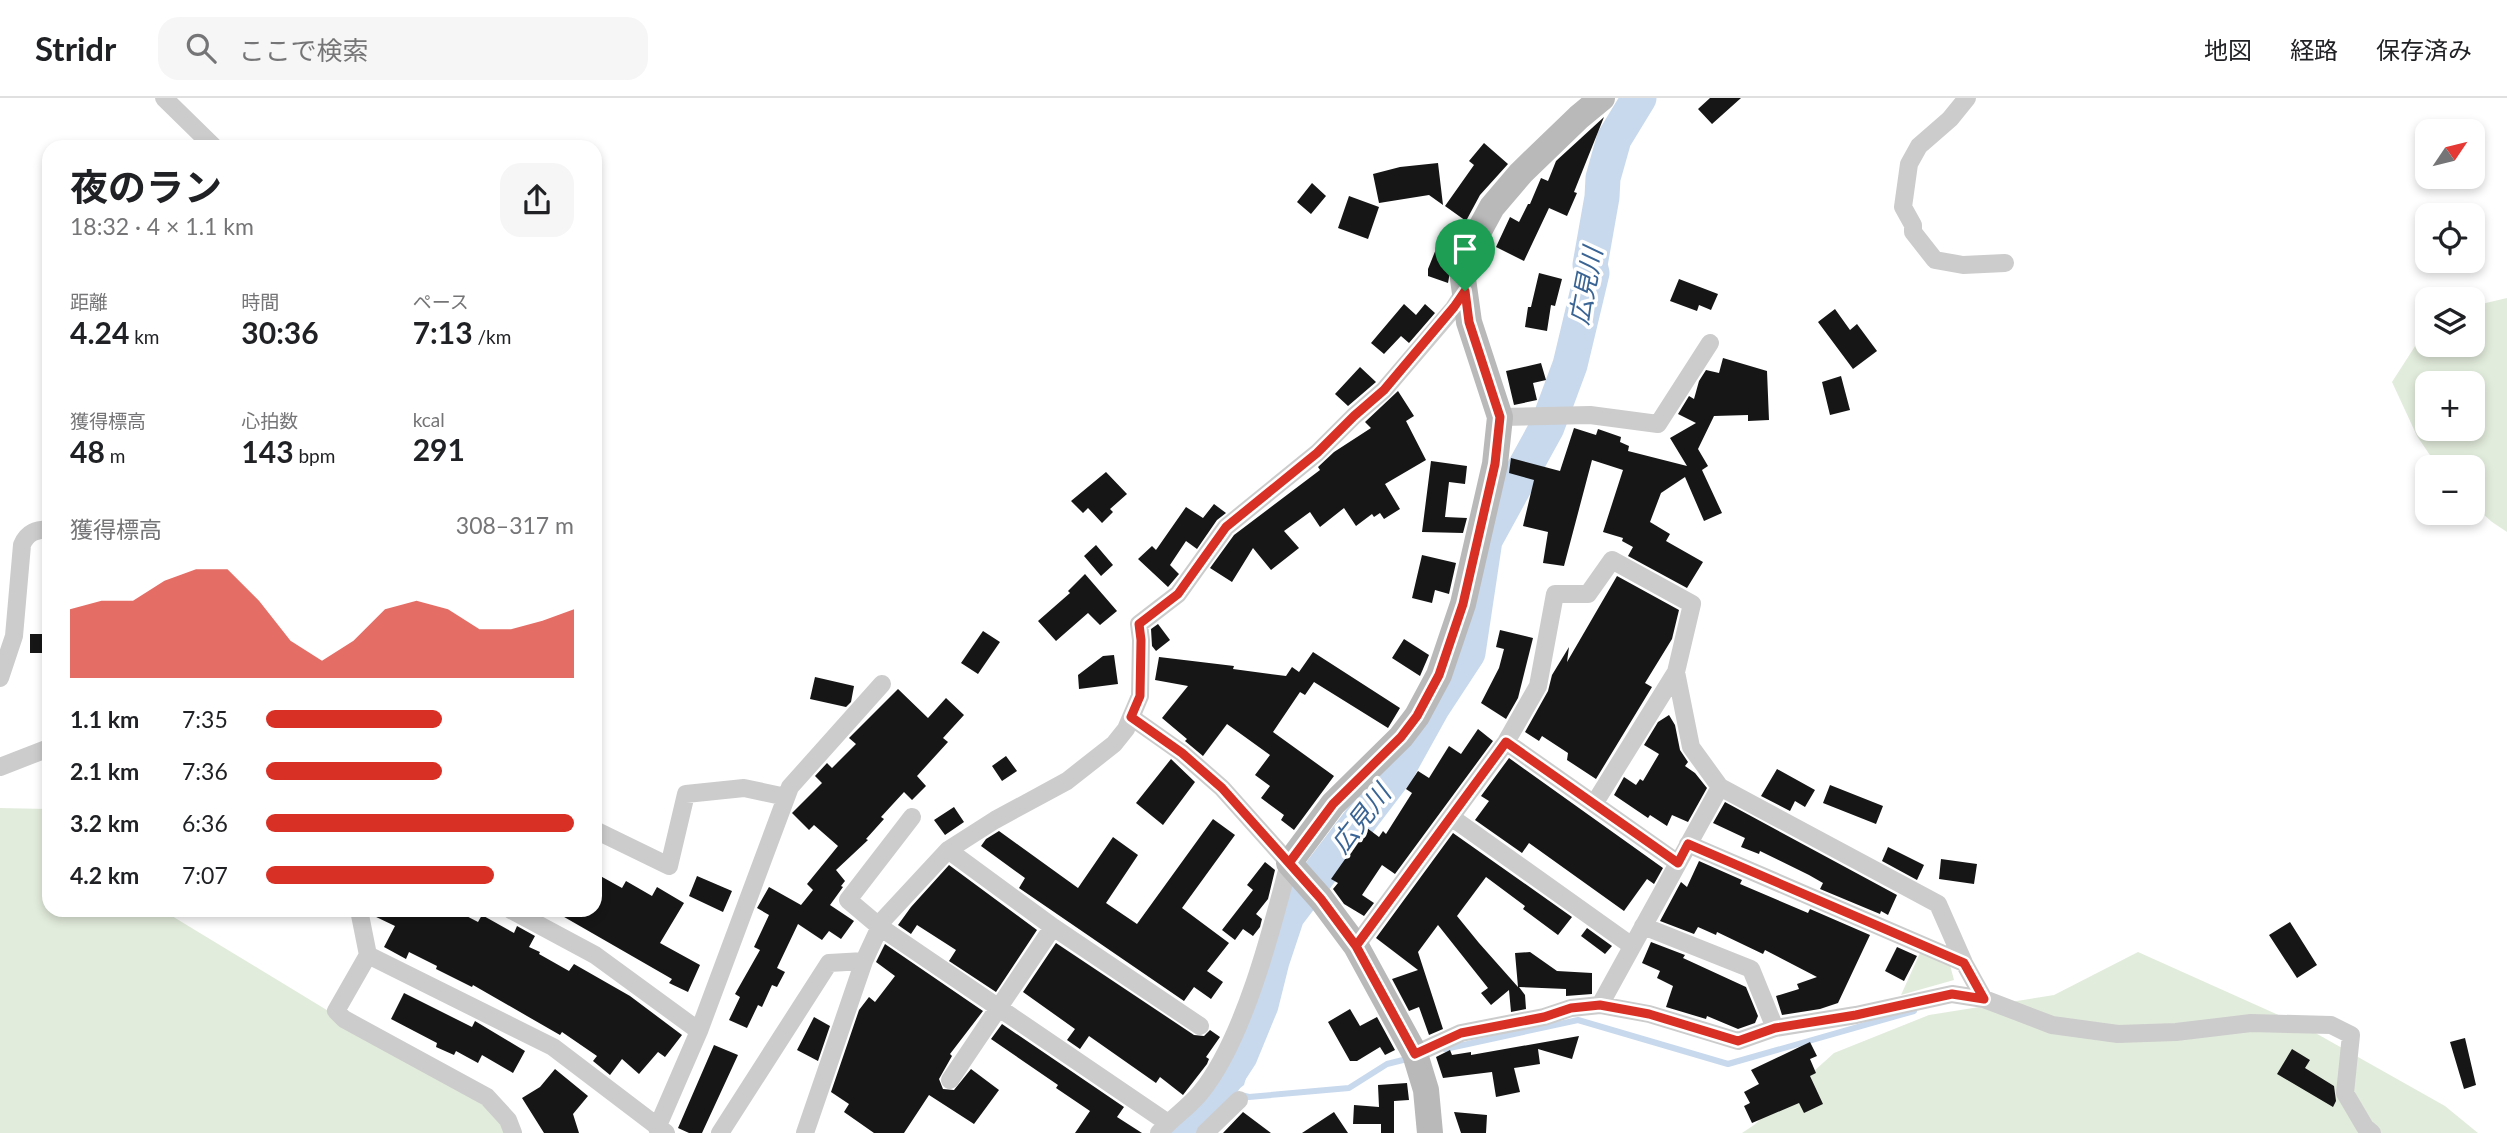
<!DOCTYPE html>
<html lang="ja">
<head>
<meta charset="utf-8">
<style>
  body { margin:0; font-family:Lato,"Noto Sans JP",sans-serif; background:#f6f6f6; color:#202124; height:100vh; display:flex; flex-direction:column; font-size:26px; white-space:nowrap }
  * { box-sizing:border-box; margin:0 }
  p { font-size:23px; color:#757577 }
  .icon { flex:none; width:38px; height:38px; fill:none; stroke:currentColor; stroke-width:2; stroke-linecap:round; stroke-linejoin:round }
  .map { position:relative; flex:1; overflow:hidden }
  .sheet { position:absolute; left:42px; top:42px; width:560px; height:777px; display:flex; flex-direction:column; background:#fff; border-radius:21px; box-shadow:0 4px 10px #0003 }
  .sheet>* { flex:none }
  .needle { width:46px; rotate:55deg }
  .tools { position:absolute; left:2415px; top:21px; display:grid; gap:14px }
  .tools a { display:grid; place-items:center; width:70px; height:70px; border-radius:14px; background:#fff; box-shadow:0 4px 10px #0003; font-size:35px }
  .pin { position:absolute; display:grid; place-items:center; width:60px; height:60px; color:#fff; margin:-72px -30px; border-radius:50% 50% 50% 0; rotate:-45deg; box-shadow:0 0 7px #0007 }
  .pin .icon { rotate:45deg }
  .round { display:grid; place-items:center; flex:none; width:74px; height:74px; border-radius:21px; background:#f6f6f6 }
  .head { display:flex; align-items:center; justify-content:space-between; height:119px; padding:0 28px }
  h1 { font-size:38px; font-weight:700; line-height:52px }
  .figures { display:grid; grid-template-columns:repeat(3,1fr); gap:10px; height:119px; padding:7px 28px }
  .figures div { display:grid; align-content:center }
  .figures b { font-size:30px; font-weight:700 }
  .figures small { font-size:19px; font-weight:400 }
  .figures p { font-size:19px }
  .chart { height:196px; padding:14px 28px }
  .chart p { display:flex; justify-content:space-between }
  .chart svg { width:100%; height:126px; margin-top:7px; fill:#d93025; opacity:.7 }
  ul { padding:0 28px; list-style:none; font-size:23px }
  li { display:grid; grid-template-columns:112px 84px 1fr; align-items:center; height:52px }
  li i { height:18px; border-radius:9px; background:#d93025 }
  header { display:flex; align-items:center; gap:42px; box-sizing:border-box; height:98px; padding:0 35px; background:#fff; border-bottom:2px solid #e0e0e0 }
  header strong { font-size:33px }
  nav { display:flex; gap:38px; margin-inline-start:auto; font-size:24px }
  .search { width:490px; height:63px; background:#f6f6f6; display:flex; align-items:center; gap:18px; box-sizing:border-box; padding:0 24px; border-radius:21px; color:#757577; font-size:26px }
  .map>svg:first-child { display:block }
  .green { fill:#e2ecdc; fill-rule:evenodd }
  .water { fill:#c8d9ed }
  .lines { fill:none; stroke-linecap:round; stroke-linejoin:round }
  .stream { stroke:#c8d9ed; stroke-width:6 }
  .river { stroke:#c8d9ed; stroke-width:35 }
  .building { fill:#161616 }
  .minor { stroke:#ccc; stroke-width:18 }
  .secondary { stroke:#b9b9b9; stroke-width:26 }
  .route-casing { stroke:#fff; stroke-width:14 }
  .route { stroke:#d93025; stroke-width:9 }
  .labels { text-anchor:middle; stroke-width:7; stroke-linejoin:round; paint-order:stroke }
  .water-label { font-size:26px; font-style:italic; fill:#3a6494; stroke:#fff }
</style>
</head>
<body>
<header>
<strong>Stridr</strong>
<div class="search"><svg class="icon" aria-label="search" viewBox="0 0 24 24"><circle cx="10" cy="10" r="6"/><path d="M15 15l6 6"/></svg>ここで検索</div>
<nav><a>地図</a><a>経路</a><a>保存済み</a></nav>
</header>
<div class="map">
<svg width="2507" height="1035" viewBox="0 0 2507 1035">
  <rect width="100%" height="100%" fill="#fff"/>
  <path class="green" d="M2507 200V434L2492 424 2473 407V369H2438L2417 338 2392 284 2419 242 2427 235V247H2473V208ZM2427 285H2473V331H2427Z
    M0 710 49 711V812H162L508 1022 512 1035H0Z
    M2138 854 2303 928 2445 1008 2478 1035H1742L1754 1027 1834 955 1929 917 2054 897Z
    M1920 855 1949 863 1954 882 1901 897Z"/>
  <path class="water" d="M1231 959 1250 966 1244 987 1221 1005 1194 1035H1176L1204 1007Z"/>
  <g class="lines">
    <path class="stream" d="M1445 951 1578 922 1728 966 1914 913
      M1241 997 1249 999 1349 990 1387 966 1411 960"/>
    <path class="river" d="M1183 1035 1212 1001 1240 958 1261 907 1272 863 1287 818 1396 675 1432 610 1468 555 1485 442 1547 329 1570 267 1592 175 1590 167 1602 99 1603 80 1614 41 1639 0"/>
  </g>
  <path class="building" d="M1710 0H1741L1712 26 1698 11Z
    M1604 19 1574 94 1577 95 1567 118 1549 110 1524 163 1496 149 1510 119 1519 124 1528 106H1530L1541 80 1548 83 1556 63Z
    M1484 45 1508 66 1480 97 1466 123 1445 108 1474 67 1469 63Z
    M1438 65 1443 107 1429 97 1379 105 1373 76 1400 69Z
    M1312 85 1326 98 1311 116 1297 104Z
    M1349 98 1379 109 1368 141 1338 130Z
    M1436 151 1453 157 1448 185 1428 178V171Z
    M1539 175 1562 181 1555 208 1551 207 1547 233 1525 229 1528 209H1531Z
    M1679 181 1718 196 1711 212 1699 207 1697 213 1670 203Z
    M1404 206 1416 217 1425 206 1435 215 1409 245 1401 238 1384 256 1371 245Z
    M1835 211 1850 232 1857 226 1877 253 1853 271 1818 224Z
    M1723 260 1767 273 1769 322 1748 323V317L1714 318 1698 351 1708 368 1702 372 1722 415 1704 423 1685 379 1661 395 1650 424 1670 436 1666 443 1703 464 1687 490 1628 458 1633 449 1622 443 1623 440 1603 434 1623 372 1592 362 1564 468 1543 465 1548 434 1523 428 1534 382 1509 375 1511 360 1560 373 1574 330 1596 337 1598 331 1621 339 1620 344 1629 348 1628 353 1687 368 1670 340 1696 325 1678 316 1689 298 1694 301 1699 283 1706 272 1719 275Z
    M1541 265 1546 282 1533 285 1537 302 1514 307 1506 273Z
    M1360 269 1376 284 1348 308 1335 296Z
    M1841 278 1850 312 1830 317 1822 284Z
    M1398 293 1414 318 1406 323 1426 362 1385 386 1400 411 1384 421 1380 415 1374 419 1372 416 1356 428 1344 410 1320 429 1310 414 1284 433 1299 450 1271 472 1253 450 1232 484 1210 470 1234 437 1320 372 1318 369 1334 354 1371 330 1365 324Z
    M1431 363 1467 368 1465 386 1449 384 1445 419 1467 420 1463 435 1422 434Z
    M1106 374 1127 396 1110 411 1113 414 1102 425 1088 410 1083 415 1071 403Z
    M1214 406 1226 415 1217 422 1197 451 1186 443 1170 467 1179 476 1168 489 1138 461 1152 448 1156 452 1186 409 1203 420Z
    M1096 447 1113 467 1101 478 1084 458Z
    M1422 457 1456 465 1449 496 1435 492 1432 505 1412 500Z
    M1085 476 1117 513 1100 527 1088 515 1056 543 1038 523 1070 495 1068 493Z
    M1617 478 1679 512 1672 541 1645 585 1652 589 1596 681 1567 662 1568 655 1542 638 1539 643 1525 634 1548 593 1552 577 1569 549 1567 564Z
    M1158 526 1170 542 1156 553 1152 548 1151 531Z
    M1500 532 1533 540 1518 600 1506 621 1481 605 1499 570 1504 551 1496 549Z
    M983 533 1000 544 978 576 961 565Z
    M30 536H49V555H30Z
    M1404 541 1429 557 1420 578 1392 560Z
    M1313 554 1400 610 1388 630 1314 584 1305 597 1300 594 1273 634 1334 678 1294 732 1281 722 1284 717 1261 700 1270 688 1255 677 1270 657 1227 626 1203 658 1185 643 1187 641 1162 620 1188 588 1155 582 1159 559 1234 568 1233 571 1286 578 1292 569 1299 574Z
    M1114 557 1118 586 1079 591 1078 577 1103 558Z
    M815 579 854 588 851 604 846 609 810 601Z
    M898 591 928 620 946 600 964 617 943 640 948 644 917 678 926 688 912 702 904 694 881 719 884 721 866 741 868 742 836 772 845 783 841 788 843 789 830 807 854 823 841 841 829 833 822 842 798 826 777 870 785 874 777 889 772 887 762 909 758 907 747 930 729 922 740 899 735 896 760 852 754 849 769 817 757 810 769 789 801 807 813 792 807 786 838 748 814 727 809 732 792 715 822 685 815 678 827 665 832 670 856 646 849 640Z
    M1669 617 1675 627 1680 652 1688 664 1685 668 1695 675 1707 690 1688 724 1672 717 1667 728 1650 717 1648 720 1614 697 1624 679 1636 687 1640 681 1643 683 1659 656 1644 647 1658 624Z
    M1478 631 1493 643 1395 776 1382 767 1362 797 1374 805 1364 818 1344 806 1333 791 1338 785 1331 781 1367 730 1379 739 1383 733 1386 736 1412 695 1406 691 1418 673 1429 680 1449 648 1461 656Z
    M1006 658 1017 673 1002 683 992 668Z
    M1509 660 1663 770 1654 786 1647 781 1624 813 1529 745 1522 755 1475 722 1489 703 1481 698Z
    M1171 661 1195 684 1163 727 1136 705Z
    M1777 671 1815 692 1805 709 1795 703 1790 713 1761 698Z
    M1830 687 1883 708 1876 726 1823 705Z
    M1725 704 1897 797 1888 817 1881 813 1880 816 1820 791 1823 785 1809 777 1760 753 1759 756 1741 749 1745 740 1713 725Z
    M954 709 964 724 945 737 934 722Z
    M1213 721 1235 737 1182 810 1229 845 1207 873 1223 884 1211 901 1194 889 1184 903 1019 790 1025 780 981 748 986 741 999 733 1078 790 1113 739 1138 757 1106 805 1137 826Z
    M1453 735 1572 819 1558 837 1523 811 1525 808 1486 779 1457 818 1479 845 1518 889 1515 855 1530 854 1557 873 1592 875V896L1566 898V891L1519 889 1525 897 1526 911 1511 914 1509 892 1491 907 1481 895 1488 890 1438 827 1418 854 1443 931 1429 937 1419 909 1409 913 1392 881 1418 872 1376 840Z
    M1888 749 1924 767 1917 782 1882 763Z
    M1941 761 1977 766 1974 786 1939 781Z
    M1699 763 1742 782 1740 786 1808 815 1810 811 1870 837 1838 905 1820 911 1782 917 1776 898 1799 891 1797 886 1817 879 1765 852 1763 856 1717 834 1716 837 1698 829 1694 836 1660 823 1681 784 1687 789Z
    M1265 764 1275 772 1268 801 1256 816 1262 821 1260 829 1253 838 1243 831 1235 842 1222 832 1253 792 1247 787Z
    M949 767 1037 832 996 894 949 863 956 852 917 827 911 836 898 827 911 809Z
    M595 775 622 790 626 783 652 798 657 789 684 805 660 845 700 867 688 894 669 885 672 881 552 812H595Z
    M697 778 732 793 723 814 689 798Z
    M371 812H455L478 824 482 817 514 835 517 828 535 838 529 849 540 854 539 856 569 873 574 866 630 898 682 937 665 959 658 954 639 976 622 961 610 977 593 963 597 958 562 934 560 937 473 887 472 889 436 871 437 868 409 854 406 861 384 849 395 828 372 817Z
    M2290 824 2317 867 2297 880 2269 837Z
    M1587 830 1612 848 1605 856 1581 838Z
    M1651 844 1685 857 1683 860 1746 889 1758 918 1755 925 1738 931 1707 918 1706 921 1666 909 1673 888 1657 880 1660 873 1642 865Z
    M1056 845 1194 937 1204 938 1210 932 1220 939 1206 959 1209 961 1207 966 1183 997 1160 979 1156 985 1089 938 1080 951 1067 942 1075 931 1023 894Z
    M885 846 983 913 950 956 952 958 939 981 943 991 954 992 971 971 999 992 974 1026 929 997 904 1035H874L844 1014 849 1006 831 994 859 912 869 899 875 904 895 878 876 864Z
    M1897 849 1917 858 1904 883 1885 873Z
    M404 895 472 929 475 923 525 953 513 975 482 957 478 965 456 953 454 957 436 949 437 945 391 921Z
    M1350 911 1360 928 1377 919 1395 952 1385 957 1380 949 1357 963H1350L1328 924Z
    M814 919 830 928 818 963 797 952Z
    M1002 926 1124 1009 1117 1019 1142 1035H1075L1090 1013 1056 990 1058 987 991 941Z
    M1579 938 1572 961 1538 951 1540 966 1514 970 1520 994 1496 999 1492 974 1443 980 1436 959 1450 952 1452 957 1471 954V957Z
    M2465 940 2476 987 2464 991 2450 944Z
    M1810 944 1817 958 1810 961 1816 975 1810 978 1823 1006 1804 1015 1799 1005 1752 1025 1744 1008 1750 1005 1744 994 1759 986 1751 972Z
    M714 947 738 957 702 1035H689L678 1030Z
    M2292 951 2310 962 2305 970 2334 988 2336 1003 2333 1009 2277 976Z
    M555 971 588 998 573 1016 579 1035H544L522 1000 540 989Z
    M1407 985 1409 1002 1394 1003V1035H1381V1026H1353L1354 1007 1379 1009 1378 987Z
    M1243 1014 1271 1035H1223Z
    M1334 1014 1348 1035H1302Z
    M1454 1014 1487 1017 1486 1035H1461Z"/>
  <g class="lines">
    <path class="minor" d="M164 0 214 49
      M1967 0 1950 21 1919 48 1909 66 1903 109 1913 127V134L1935 162 1963 167 2005 165
      M1500 319 1590 317 1658 326 1710 245
      M0 580 14 538 22 447C27 434 36 432 49 431
      M1131 619 1182 655 1222 690 1289 765C1272 831 1244 941 1201 994 1189 1009 1172 1020 1159 1035
      M1506 644 1678 765
      M0 669 49 650
      M1594 706 1676 574
      M912 719 848 802 880 829 1168 1025
      M1451 719 1632 848
      M595 732 669 768 686 696 744 690 786 699
      M1688 746 1964 865
      M948 752 1053 829 1200 928
      M359 812 368 857 336 913 344 921 487 999 508 1022 513 1035
      M511 812 595 857 699 933
      M1643 828 1751 871 1775 930
      M1356 848 1506 644 1538 588 1555 496H1588L1612 462 1692 506 1676 574 1691 649 1720 689 1938 806 1964 865 1984 901
      M368 857 553 949 666 1035
      M1600 907 1720 689
      M1415 956 1461 935 1544 919 1571 910 1600 907 1649 916 1738 943 1775 930 1856 917 1952 896 1984 901 2052 927 2118 936 2176 934 2251 925 2331 927 2351 937 2345 995 2365 1029 2372 1035
      M950 982 1053 829
      M657 1030 699 933 790 689 882 586
      M720 1035 829 865 864 863
      M805 1035 864 863 883 822 948 752 995 722 1067 683 1114 646 1126 631 1140 598 1141 542 1139 526 1178 496 1226 429 1317 355 1354 318 1384 292 1454 210 1465 193
      M1205 1035 1239 1002"/>
    <path class="secondary" d="M1430 1035 1426 992 1415 956 1356 848 1321 801 1289 765 1333 706 1401 639 1417 618 1439 577 1463 506 1495 366 1500 319 1469 224 1463 181 1473 144 1492 109 1521 75 1579 19 1602 0"/>
  </g>
  <g class="lines">
    <defs>
      <path id="route" d="M1465 193 1454 209 1384 292 1354 318 1317 355 1226 429 1178 496 1139 526 1141 542 1140 598 1131 619 1182 655 1222 690 1321 801 1356 848 1415 956 1461 935 1544 919 1571 910 1600 907 1649 916 1738 943 1775 930 1856 917 1952 896 1984 901 1964 865 1688 746 1678 765 1506 644 1356 848 1321 801 1289 765 1333 706 1401 639 1417 618 1439 577 1463 506 1495 366 1500 319 1469 224 1465 193"/>
    </defs>
    <use href="#route" class="route-casing"/>
    <use href="#route" class="route"/>
  </g>
  <g class="labels">
    <g class="water-label">
      <text transform="translate(1586 188) rotate(-79)" y="9">広見川</text>
      <text transform="translate(1361 721) rotate(-52)" y="9">広見川</text>
    </g>
  </g>
</svg>
<div class="tools">
<a><svg class="needle" viewBox="-14 -14 28 28"><path d="M0-13l5 13h-10z" fill="#e53935"/><path d="M0 13l5-13h-10z" fill="#757577"/></svg></a>
<a><svg class="icon" aria-label="locate" viewBox="0 0 24 24"><circle cx="12" cy="12" r="6"/><path d="M12 2v4M12 18v4M2 12h4M18 12h4"/></svg></a>
<a><svg class="icon" aria-label="layers" viewBox="0 0 24 24"><path d="M12 4l9 5-9 5-9-5zM3 14l9 5 9-5"/></svg></a>
<a>+</a>
<a>−</a>
</div>
<div class="pin" style="left:1465px;top:193px;background:#1e9e55"><svg class="icon" aria-label="arrive" viewBox="0 0 24 24"><path d="M6 21V4h12l-3 4 3 4H6"/></svg></div>
<section class="sheet">
<div class="head"><div><h1>夜のラン</h1><p>18:32 · 4 × 1.1 km</p></div><a class="round"><svg class="icon" aria-label="share" viewBox="0 0 24 24"><path d="M12 15V3M7 8l5-5 5 5M5 13v7h14v-7"/></svg></a></div>
<div class="figures">
<div><p>距離</p><b>4.24<small> km</small></b></div>
<div><p>時間</p><b>30:36</b></div>
<div><p>ペース</p><b>7:13<small> /km</small></b></div>
</div>
<div class="figures">
<div><p>獲得標高</p><b>48<small> m</small></b></div>
<div><p>心拍数</p><b>143<small> bpm</small></b></div>
<div><p>kcal</p><b>291</b></div>
</div>
<div class="chart"><p><span>獲得標高</span>308–317 m</p>
<svg viewBox="0 0 160 44" preserveAspectRatio="none"><path d="M0 44V20L10 17L20 17L30 10L40 6L50 6L60 17L70 31L80 38L90 31L100 20L110 17L120 20L130 27L140 27L150 24L160 20V44z"/></svg>
</div>
<ul>
<li><b>1.1 km</b>7:35<i style="width:57%"></i></li>
<li><b>2.1 km</b>7:36<i style="width:57%"></i></li>
<li><b>3.2 km</b>6:36<i style="width:100%"></i></li>
<li><b>4.2 km</b>7:07<i style="width:74%"></i></li>
</ul>
</section>
</div>
</body>
</html>
